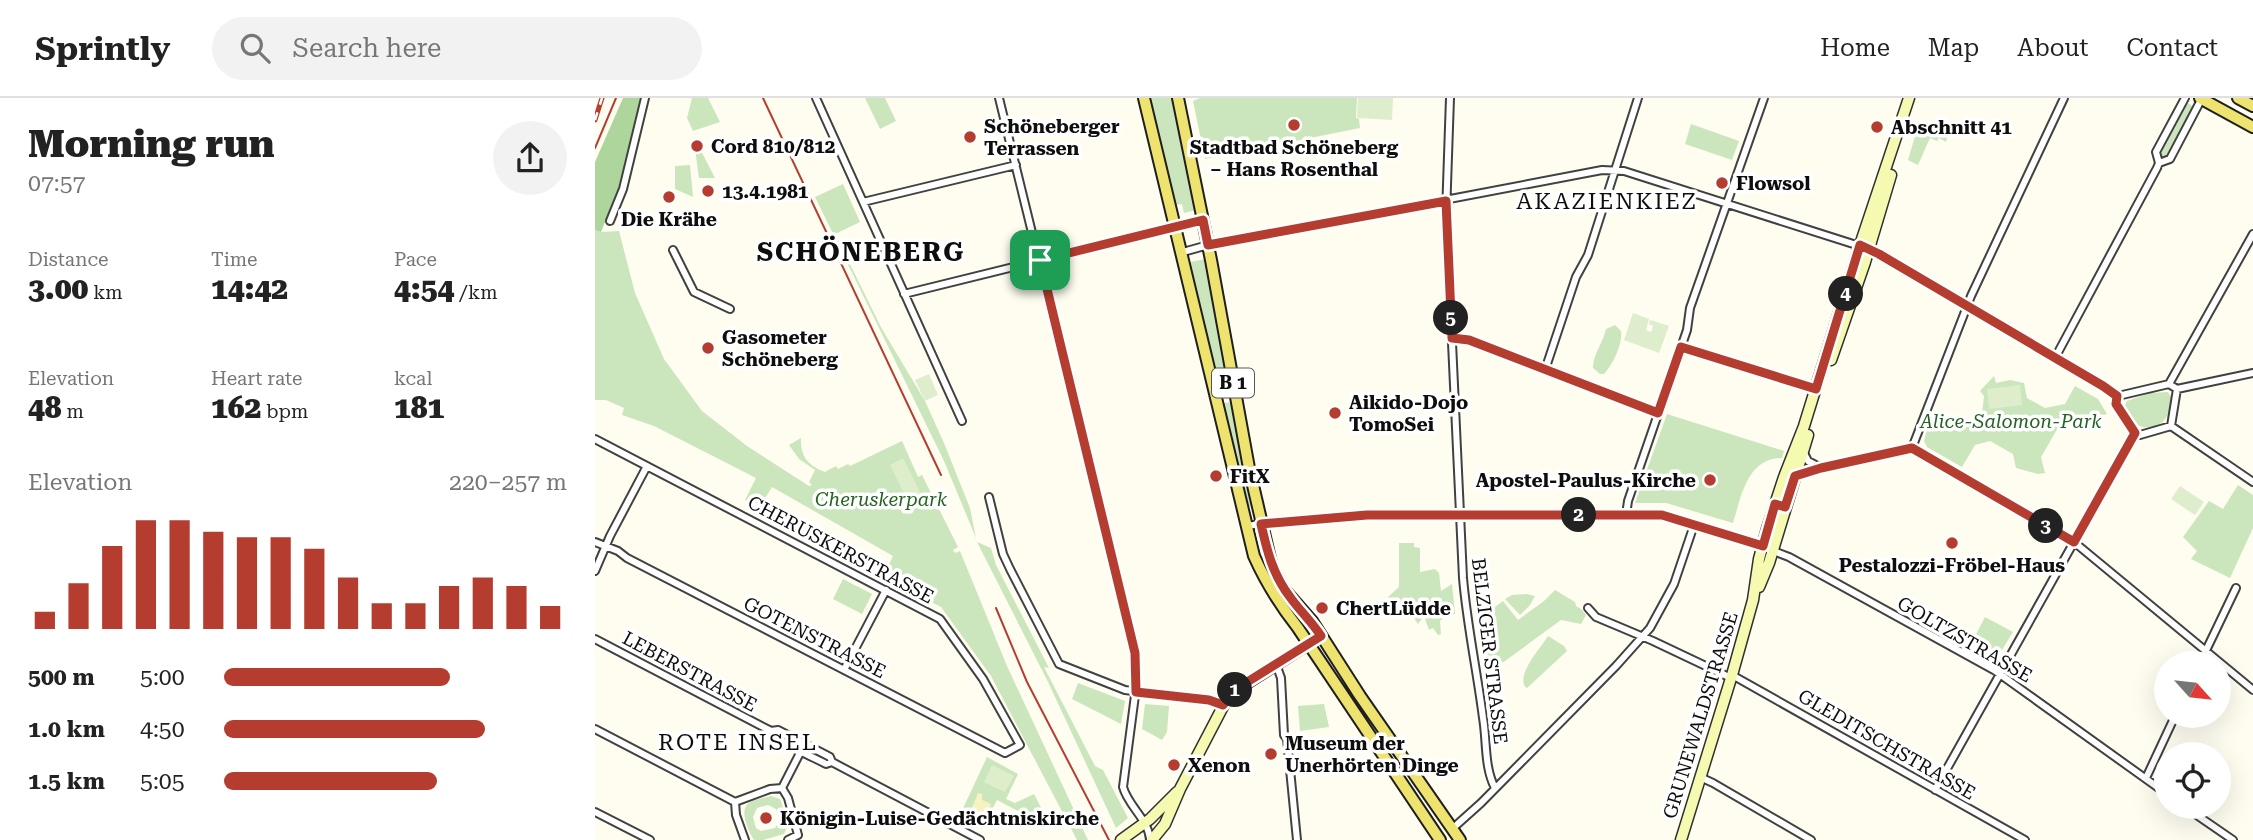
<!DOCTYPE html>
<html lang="en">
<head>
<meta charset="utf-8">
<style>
  body { margin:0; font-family:"Roboto Serif",serif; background:#f2f2f2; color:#222; height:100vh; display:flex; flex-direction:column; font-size:26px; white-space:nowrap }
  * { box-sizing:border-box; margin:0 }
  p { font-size:23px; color:#767676 }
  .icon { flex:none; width:38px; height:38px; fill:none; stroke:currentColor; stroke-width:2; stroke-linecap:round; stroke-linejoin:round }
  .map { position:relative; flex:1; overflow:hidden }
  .panel { display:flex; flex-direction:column; background:#fff; width:595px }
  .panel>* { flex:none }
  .needle { width:46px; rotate:117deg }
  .controls { position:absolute; left:1559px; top:553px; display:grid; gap:14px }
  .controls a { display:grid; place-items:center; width:77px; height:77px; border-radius:50%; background:#fff; box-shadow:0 7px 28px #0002; font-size:35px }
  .pin { position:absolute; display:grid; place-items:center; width:60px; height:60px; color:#fff; margin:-30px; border-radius:14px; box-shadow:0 4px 10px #0006 }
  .km { position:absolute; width:35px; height:35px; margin:-18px; border-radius:50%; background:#222; color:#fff; font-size:19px; line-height:35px; text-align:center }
  .round { display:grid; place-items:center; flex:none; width:74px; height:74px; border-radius:37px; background:#f2f2f2 }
  .head { display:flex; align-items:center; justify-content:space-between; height:119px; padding:0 28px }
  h1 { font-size:38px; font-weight:800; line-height:52px }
  .figures { display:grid; grid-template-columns:repeat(3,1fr); gap:10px; height:119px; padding:7px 28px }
  .figures div { display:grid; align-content:center }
  .figures b { font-size:30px; font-weight:800 }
  .figures small { font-size:19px; font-weight:400 }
  .figures p { font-size:19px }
  .chart { height:196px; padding:14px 28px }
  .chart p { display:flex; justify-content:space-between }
  .chart svg { width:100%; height:126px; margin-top:7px; stroke:#b53d30; stroke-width:6 }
  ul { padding:0 28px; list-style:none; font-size:23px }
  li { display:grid; grid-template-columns:112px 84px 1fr; align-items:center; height:52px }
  li i { height:18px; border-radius:9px; background:#b53d30 }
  header { display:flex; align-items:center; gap:42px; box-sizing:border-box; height:98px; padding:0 35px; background:#fff; border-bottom:2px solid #e0e0e0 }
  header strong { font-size:33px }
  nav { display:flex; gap:38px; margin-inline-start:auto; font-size:24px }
  .search { width:490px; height:63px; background:#f2f2f2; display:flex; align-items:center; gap:18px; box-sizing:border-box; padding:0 24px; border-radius:38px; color:#767676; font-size:26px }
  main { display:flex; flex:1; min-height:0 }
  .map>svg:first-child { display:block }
  .green { fill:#cbe6bc; fill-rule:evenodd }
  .forest { fill:#aed69c }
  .sand { fill:#f6f3c0 }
  .pitch { fill:#deeecd }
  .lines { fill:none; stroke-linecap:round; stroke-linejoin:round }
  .street-casing { stroke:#414141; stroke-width:10 }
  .secondary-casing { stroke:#303030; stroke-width:13 }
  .primary-casing { stroke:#1f1f1f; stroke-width:14 }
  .street { stroke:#fff; stroke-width:6 }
  .secondary { stroke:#f6f9b0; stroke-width:10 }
  .primary { stroke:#efe370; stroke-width:10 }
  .tram { stroke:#b53d30; stroke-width:2 }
  .rail-casing { stroke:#b53d30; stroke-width:5 }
  .rail { stroke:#fff; stroke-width:2.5; stroke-dasharray:8; stroke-linecap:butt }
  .route-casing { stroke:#fff; stroke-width:14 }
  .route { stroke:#b53d30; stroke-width:9 }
  .poi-dot { fill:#b53d30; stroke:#fff; stroke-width:2.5 }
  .labels { text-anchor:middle; stroke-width:7; stroke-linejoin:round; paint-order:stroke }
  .shield { fill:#fff; stroke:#565656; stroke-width:2 }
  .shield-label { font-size:18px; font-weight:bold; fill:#0e0e0e }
  .poi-label { font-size:19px; font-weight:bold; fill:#0e0e0e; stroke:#fff; text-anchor:start }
  .park-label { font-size:19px; font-style:italic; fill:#266223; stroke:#fff }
  .street-label { font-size:19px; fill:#0e0e0e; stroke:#fff }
  .quarter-label { font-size:23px; letter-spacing:2px; fill:#0e0e0e; stroke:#fff }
  .district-label { font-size:26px; font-weight:bold; letter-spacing:2px; fill:#0e0e0e; stroke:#fff }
</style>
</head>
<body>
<header>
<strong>Sprintly</strong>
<div class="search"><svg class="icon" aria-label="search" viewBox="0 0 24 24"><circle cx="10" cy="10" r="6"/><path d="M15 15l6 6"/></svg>Search here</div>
<nav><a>Home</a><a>Map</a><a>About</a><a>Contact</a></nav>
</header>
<main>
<section class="panel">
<div class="head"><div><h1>Morning run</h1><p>07:57</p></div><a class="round"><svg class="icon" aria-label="share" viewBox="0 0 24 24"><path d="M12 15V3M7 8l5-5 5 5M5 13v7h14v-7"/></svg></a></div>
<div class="figures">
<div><p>Distance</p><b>3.00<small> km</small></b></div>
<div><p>Time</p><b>14:42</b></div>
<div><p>Pace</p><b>4:54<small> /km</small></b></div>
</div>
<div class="figures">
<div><p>Elevation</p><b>48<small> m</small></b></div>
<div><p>Heart rate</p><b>162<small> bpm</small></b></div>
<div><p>kcal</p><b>181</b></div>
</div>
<div class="chart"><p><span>Elevation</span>220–257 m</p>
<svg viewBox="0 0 160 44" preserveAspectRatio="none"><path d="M5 44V38M15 44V28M25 44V15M35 44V6M45 44V6M55 44V10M65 44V12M75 44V12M85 44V16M95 44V26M105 44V35M115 44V35M125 44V29M135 44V26M145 44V29M155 44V36"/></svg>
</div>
<ul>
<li><b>500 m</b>5:00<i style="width:66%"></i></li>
<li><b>1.0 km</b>4:50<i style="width:76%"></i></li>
<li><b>1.5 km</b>5:05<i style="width:62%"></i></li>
</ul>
</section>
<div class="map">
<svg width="1658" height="742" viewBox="0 0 1658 742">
  <rect width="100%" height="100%" fill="#fefdf0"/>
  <path class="green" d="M97 0H113L125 24 98 33 92 20Z
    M270 0H290L301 23 285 31Z
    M555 0H578L601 112 589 115 587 106 581 107Z
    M605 0H762L761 20 764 21 765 30 610 61 598 3Z
    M1591 4 1599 9 1573 59 1567 61 1564 56Z
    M1096 26 1144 43 1137 62 1090 46Z
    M1323 28 1353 37 1351 44 1344 40 1342 43 1335 40 1323 67 1313 62Z
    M104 49 120 80H104L100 51Z
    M95 67 98 99 80 91V68Z
    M248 86 265 124 240 136 287 231 330 303 349 345 375 410 381 440 349 363 220 99Z
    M0 132 6 134 24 133 40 195 69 261 107 313 152 348 214 388 217 387 214 384 220 372 204 361 194 347 206 340C205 359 214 368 230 374L241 368 243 371 253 366 255 368 307 343 323 379 327 377 363 449 358 452 360 455 365 453 412 568 493 742H482L396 578 346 509 288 479 298 458 177 389 166 407 160 404 157 410 152 408 154 404 150 402 161 380 59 328 27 317 29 310 11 302H0Z
    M611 161 636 299 627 300 595 164Z
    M1020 227 1026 233C1028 245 1018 267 1009 276H1005L998 270C998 256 1008 245 1011 231Z
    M1399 278 1401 285 1415 282 1429 285 1432 300 1450 310 1470 306 1480 288 1503 301 1512 316 1464 328 1446 359 1450 375 1443 376 1421 370 1418 356 1395 343 1380 347 1367 369 1332 349 1329 343 1332 331 1350 332 1386 324 1389 298 1385 293Z
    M1573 294 1576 299C1575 306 1575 316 1570 321 1564 330 1547 332 1539 325 1535 321 1532 315 1529 310L1532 303 1555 295Z
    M637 304 658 408 653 409 629 305Z
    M1072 316 1189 353 1187 360C1152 360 1146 399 1138 425L1071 405H1040Z
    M1643 387 1658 397V430L1635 480 1596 461 1602 453 1588 439 1614 403 1628 411Z
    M382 444 396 450 401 467 454 570 449 569 500 668 508 672 533 720 521 730 453 584Z
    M804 445H819V449L825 450V474L840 471 844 475 846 493 857 486 860 516 850 518 845 523 846 536 843 537 838 530 834 532 829 518 823 526 816 516 810 520 793 499 804 489Z
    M248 481 277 496 267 516 238 501Z
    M960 492 980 504 981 508 986 511 991 517 986 526 966 522 910 563 894 571 885 520 908 503 923 522 949 503Z
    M932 496 940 498 935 507 925 517 910 501 917 497Z
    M1390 519 1418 534 1402 560 1376 546Z
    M953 538 969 548 972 553 932 590 930 589C922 575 945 551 953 538Z
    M483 585 530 603 526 626 477 601Z
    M550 606 574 608 572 634 567 642 547 631Z
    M729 606 734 629 705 633 703 608Z
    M392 659 423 676 411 701 420 705 439 696 454 725 450 727 402 702 387 731 364 719Z
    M176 698 185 701 194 725 189 736 168 742H159C154 734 143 712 154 705 160 701 169 700 176 698ZM173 707 181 711 185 722 180 730 166 733 161 730 158 719 162 710Z"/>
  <path class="forest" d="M28 0H46L23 91 6 134 0 132V64Z"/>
  <path class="sand" d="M383 695 387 696V702L396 706 391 717 385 723 376 718V712Z"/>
  <path class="pitch" d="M763 0H798L797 22 762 20Z
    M1038 215 1054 221 1051 232 1056 234 1058 228 1054 226 1055 222 1074 228 1064 255 1029 242Z
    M334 276 343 297 330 303 320 282Z
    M1425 287 1427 307 1394 311 1392 291Z
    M308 360 326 396 313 403 295 367Z
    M1585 388 1609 404 1600 417 1576 401Z
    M397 667 419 678 410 694 389 684Z"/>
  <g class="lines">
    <defs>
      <path id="street" d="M221 0 367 323
        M404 0 540 555 542 582 528 689C533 708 554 722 555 742
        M855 0 851 116 868 480C872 527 882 573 888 620 892 643 889 669 900 690
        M1564 65 1575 61 1607 0
        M268 104 421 67
        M15 123 28 91 50 0
        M78 152 99 194 135 211
        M588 154 613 147 1007 72 1029 73 1274 151 1523 298
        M309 196 608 122
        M857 240 874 242 1063 315
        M1086 249 1221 291
        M1460 260 1562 70 1564 65 1561 54 1590 0
        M950 272 981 179 993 157 1043 0
        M1574 286 1582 291 1576 328 1545 337 1540 335 1521 307 1523 298Z
        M1574 286 1658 136
        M1582 291 1658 275
        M1576 328 1658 384
        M0 341 345 521 388 581 425 647 410 655 32 460 23 453 0 444
        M1317 350 1479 444 1658 592
        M1317 350 1376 198 1469 0
        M1208 353 1213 363 1226 370
        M1200 378 1226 370 1317 350
        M394 399 408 456 415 471 464 566 530 592 614 602 628 607
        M1031 417 1033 403 1092 232 1095 210 1169 0
        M652 428 684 423 772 417H1067L1155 444 1194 459 1399 572 1572 696
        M0 473 15 438 52 368
        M993 510 1001 519 1058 543 1136 580
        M0 541 176 633 183 632 235 659 237 664 385 742
        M1605 565 1641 490
        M681 566 686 580 689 637 692 641 702 742
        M249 572 291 492
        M1137 577 1430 742
        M0 631 140 704
        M176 633C184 646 217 658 231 666L237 664
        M1105 679 1118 685 1216 742
        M1551 680 1580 618
        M187 690 207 651
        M1340 692 1540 335
        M140 704 175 691 187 690 193 700 203 737 193 742
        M140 704 141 717 150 742
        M1590 709 1638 742
        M0 714 55 742
        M857 731 886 705 1021 568 1055 530 1079 486 1099 427"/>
      <path id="secondary" d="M1236 262 1270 164 1296 77
        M1164 489 1174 465 1213 337
        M526 742 555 721 582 694
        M557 742 570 726 585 691 634 597 726 538
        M1086 742 1137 577 1158 502 1164 461 1172 431 1189 379 1209 328 1265 147 1314 0"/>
      <path id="primary" d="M549 0 659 458C671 485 685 507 703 530L845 742
        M583 0 616 162 654 370 677 469 688 490 717 523 765 598 865 742
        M1605 0 1658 29
        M1643 0 1658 8"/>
    </defs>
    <use href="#street" class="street-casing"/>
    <use href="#secondary" class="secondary-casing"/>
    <use href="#primary" class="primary-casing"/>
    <use href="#street" class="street"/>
    <use href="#secondary" class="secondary"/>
    <use href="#primary" class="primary"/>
    <path class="tram" d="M168 0 346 377
      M0 50 21 0
      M401 510 432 584 514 742"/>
    <defs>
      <path id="rail" d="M0 22 7 0"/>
    </defs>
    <use href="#rail" class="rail-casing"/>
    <use href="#rail" class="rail"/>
  </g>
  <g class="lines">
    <defs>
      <path id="route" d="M851 103 857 240 874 242 1063 315 1086 249 1221 291 1265 147 1284 156 1508 288 1522 298 1521 306 1540 335 1479 444 1317 350 1226 370 1200 378 1190 409 1180 406 1168 448 1067 417H772L666 426C672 453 678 477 695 499 705 513 717 524 726 538L641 591 628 607 614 602 541 594 540 555 534 530 445 162 608 122 613 147Z"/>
    </defs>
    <use href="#route" class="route-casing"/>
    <use href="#route" class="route"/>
  </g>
  <g class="poi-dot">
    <circle cx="699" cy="27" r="7"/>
    <circle cx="1282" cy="29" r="7"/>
    <circle cx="375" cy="39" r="7"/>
    <circle cx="102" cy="48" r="7"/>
    <circle cx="1127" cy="85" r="7"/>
    <circle cx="113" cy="93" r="7"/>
    <circle cx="74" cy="99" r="7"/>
    <circle cx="113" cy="250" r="7"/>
    <circle cx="740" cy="315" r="7"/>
    <circle cx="621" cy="378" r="7"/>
    <circle cx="1115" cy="382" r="7"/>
    <circle cx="1357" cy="445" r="7"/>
    <circle cx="727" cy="510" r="7"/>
    <circle cx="676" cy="656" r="7"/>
    <circle cx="579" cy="667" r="7"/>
    <circle cx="171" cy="720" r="7"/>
  </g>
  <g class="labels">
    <rect class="shield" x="617" y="270.5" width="42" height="29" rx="5"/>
    <g class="shield-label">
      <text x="638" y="291">B 1</text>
    </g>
    <g class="poi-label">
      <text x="389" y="35">Schöneberger<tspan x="389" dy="22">Terrassen</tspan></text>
      <text x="1296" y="36">Abschnitt 41</text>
      <text x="116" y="55">Cord 810/812</text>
      <text x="699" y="56" text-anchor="middle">Stadtbad Schöneberg<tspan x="699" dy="22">– Hans Rosenthal</tspan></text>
      <text x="1141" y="92">Flowsol</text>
      <text x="127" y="100">13.4.1981</text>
      <text x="74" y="128" text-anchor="middle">Die Krähe</text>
      <text x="127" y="246">Gasometer<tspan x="127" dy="22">Schöneberg</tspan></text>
      <text x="754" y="311">Aikido-Dojo<tspan x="754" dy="22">TomoSei</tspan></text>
      <text x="635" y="385">FitX</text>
      <text x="1101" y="389" text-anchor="end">Apostel-Paulus-Kirche</text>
      <text x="1357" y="474" text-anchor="middle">Pestalozzi-Fröbel-Haus</text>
      <text x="741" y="517">ChertLüdde</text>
      <text x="690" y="652">Museum der<tspan x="690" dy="22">Unerhörten Dinge</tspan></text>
      <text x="593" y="674">Xenon</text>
      <text x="185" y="727">Königin-Luise-Gedächtniskirche</text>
    </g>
    <g class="park-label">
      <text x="1416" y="330">Alice-Salomon-Park</text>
      <text x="286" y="408">Cheruskerpark</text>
    </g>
    <g class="street-label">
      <text transform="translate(246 451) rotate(28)" y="7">CHERUSKERSTRASSE</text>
      <text transform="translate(220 539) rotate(27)" y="7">GOTENSTRASSE</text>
      <text transform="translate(1370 541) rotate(30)" y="7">GOLTZSTRASSE</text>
      <text transform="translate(895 553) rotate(83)" y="7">BELZIGER STRASSE</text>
      <text transform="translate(95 573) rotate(28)" y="7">LEBERSTRASSE</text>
      <text transform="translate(1105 617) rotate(-73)" y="7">GRUNEWALDSTRASSE</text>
      <text transform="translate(1292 646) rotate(30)" y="7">GLEDITSCHSTRASSE</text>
    </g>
    <g class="quarter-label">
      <text x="1012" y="111">AKAZIENKIEZ</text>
      <text x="143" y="652">ROTE INSEL</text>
    </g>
    <g class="district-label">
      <text x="266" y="163">SCHÖNEBERG</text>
    </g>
  </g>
</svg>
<div class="controls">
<a><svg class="needle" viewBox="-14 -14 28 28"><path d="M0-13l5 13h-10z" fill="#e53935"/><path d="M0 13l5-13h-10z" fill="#767676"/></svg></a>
<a><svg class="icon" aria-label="locate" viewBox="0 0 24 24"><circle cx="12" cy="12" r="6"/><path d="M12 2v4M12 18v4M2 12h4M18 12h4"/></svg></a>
</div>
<div class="pin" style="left:445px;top:162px;background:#1e9e55"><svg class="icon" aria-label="arrive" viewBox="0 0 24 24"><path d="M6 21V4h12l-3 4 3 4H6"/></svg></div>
<b class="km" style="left:640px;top:592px">1</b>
<b class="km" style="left:984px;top:417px">2</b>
<b class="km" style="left:1451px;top:428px">3</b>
<b class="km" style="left:1251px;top:196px">4</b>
<b class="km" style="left:856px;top:220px">5</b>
</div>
</main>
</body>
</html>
